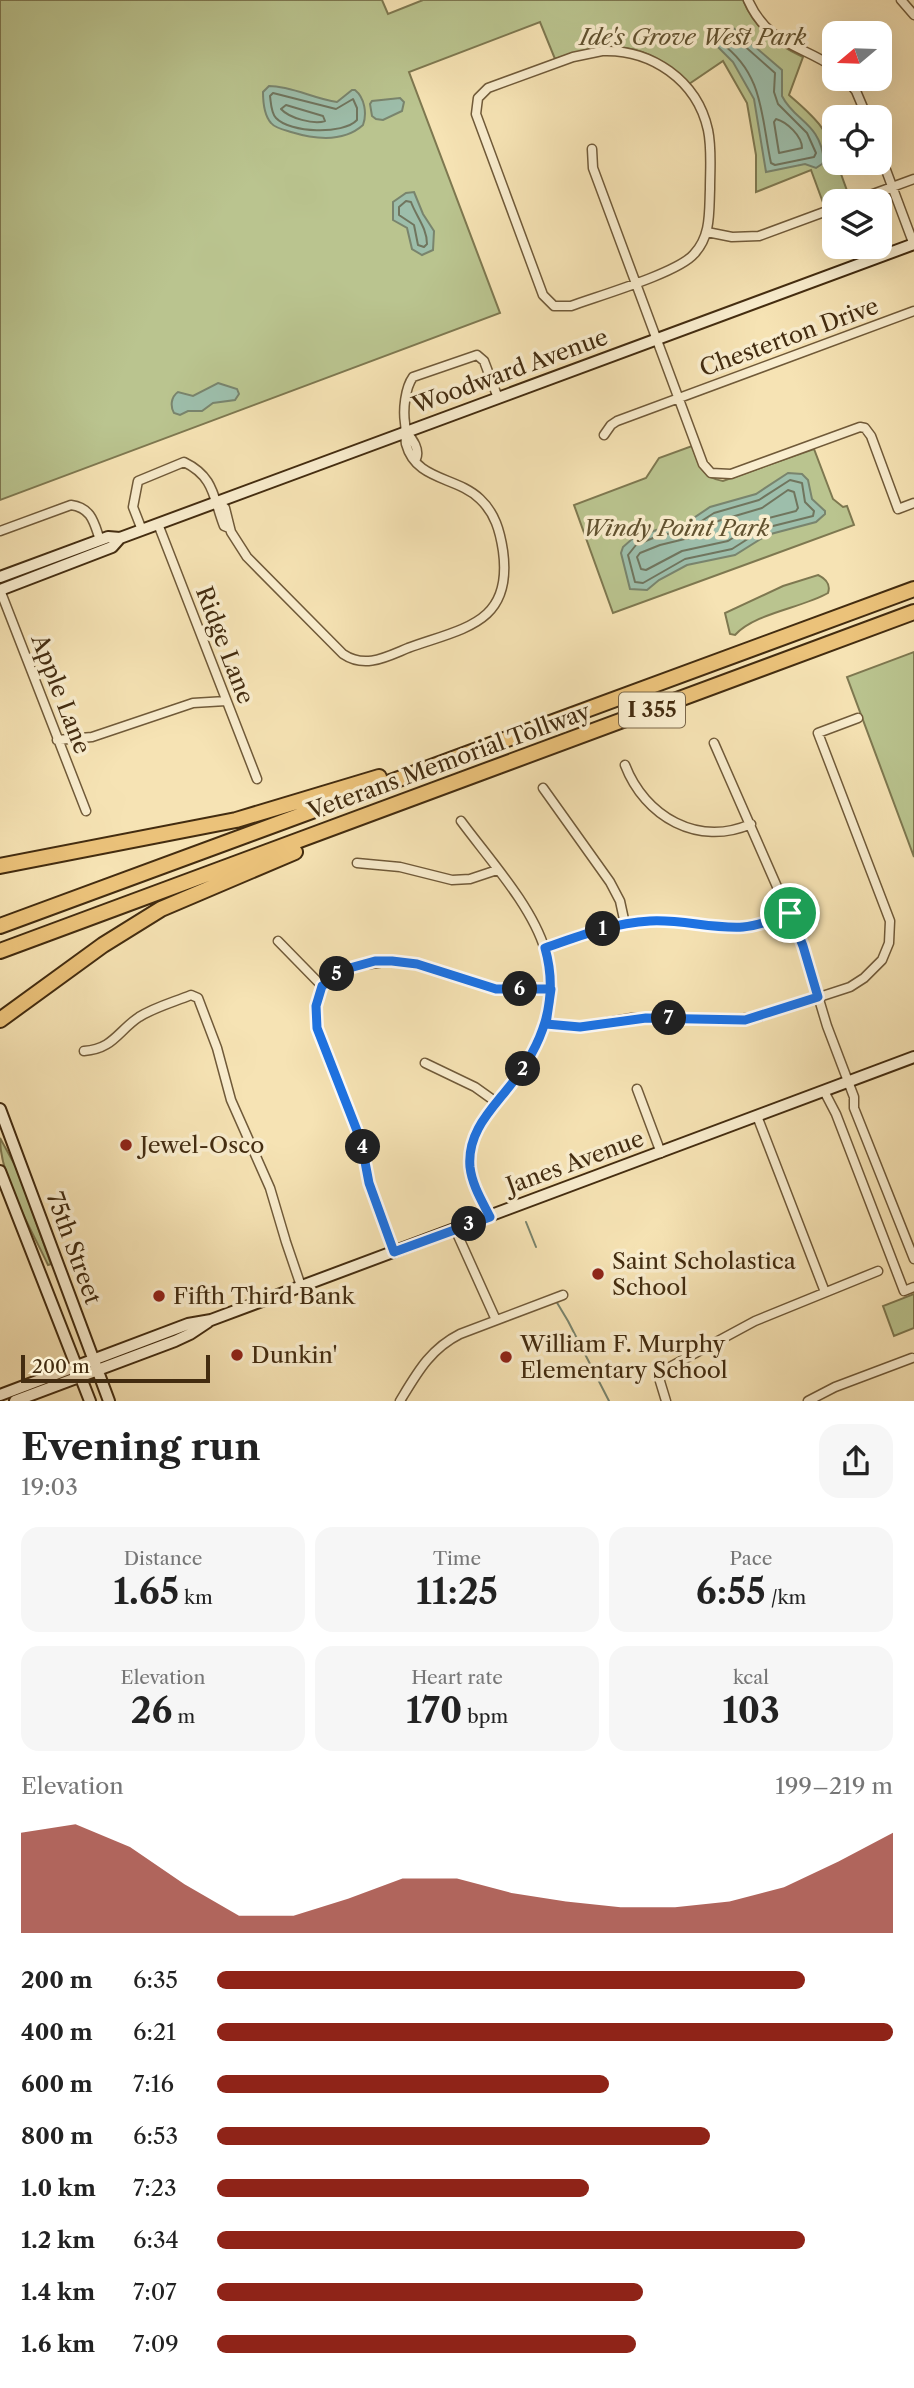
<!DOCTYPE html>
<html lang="en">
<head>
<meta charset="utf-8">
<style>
  body { margin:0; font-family:"Libre Caslon Text",serif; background:#f6f6f6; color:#222; height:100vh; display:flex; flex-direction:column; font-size:26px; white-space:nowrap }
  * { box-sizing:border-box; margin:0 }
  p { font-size:23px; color:#767676 }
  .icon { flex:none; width:38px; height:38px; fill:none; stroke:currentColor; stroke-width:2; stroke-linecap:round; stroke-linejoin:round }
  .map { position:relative; height:1401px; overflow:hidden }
  .side { display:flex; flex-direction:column; background:#fff; flex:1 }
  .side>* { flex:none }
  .needle { width:46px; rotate:251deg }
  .fabs { position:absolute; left:822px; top:21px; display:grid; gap:14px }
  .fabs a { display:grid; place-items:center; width:70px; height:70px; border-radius:14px; background:#fff; box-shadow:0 7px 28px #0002; font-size:35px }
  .scale { position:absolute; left:21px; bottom:18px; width:189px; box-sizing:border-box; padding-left:7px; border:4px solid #432c10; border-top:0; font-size:19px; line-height:24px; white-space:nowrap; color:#432c10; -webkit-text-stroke:5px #f9edce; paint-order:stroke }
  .pin { position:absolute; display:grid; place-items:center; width:60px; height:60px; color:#fff; margin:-30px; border:4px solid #fff; border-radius:50%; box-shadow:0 2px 7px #0007 }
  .km { position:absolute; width:35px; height:35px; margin:-18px; border-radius:50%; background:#222; color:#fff; font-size:19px; line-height:35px; text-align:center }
  .round { display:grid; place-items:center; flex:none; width:74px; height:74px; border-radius:21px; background:#f6f6f6 }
  .headline { display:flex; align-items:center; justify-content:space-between; height:119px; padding:0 21px }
  h1 { font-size:38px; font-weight:800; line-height:52px }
  .figures { display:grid; grid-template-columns:repeat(3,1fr); gap:10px; height:119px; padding:7px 21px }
  .figures div { display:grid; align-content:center; border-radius:18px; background:#f6f6f6; text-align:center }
  .figures b { font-size:35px; font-weight:800 }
  .figures small { font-size:19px; font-weight:400 }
  .figures p { font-size:19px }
  .chart { height:196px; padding:14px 21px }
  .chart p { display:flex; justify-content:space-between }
  .chart svg { width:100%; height:126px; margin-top:7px; fill:#8f2418; opacity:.7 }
  ul { padding:0 21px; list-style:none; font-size:23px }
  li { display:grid; grid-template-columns:112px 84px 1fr; align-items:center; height:52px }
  li i { height:18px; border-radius:9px; background:#8f2418 }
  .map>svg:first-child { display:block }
  .green { fill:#bac48f; stroke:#7e7850; stroke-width:2 }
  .water { fill:#9dbeab; stroke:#79846d; stroke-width:2 }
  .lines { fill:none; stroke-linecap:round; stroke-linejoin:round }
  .shore { stroke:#70755e; stroke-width:2 }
  .stream { stroke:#79846d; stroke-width:2 }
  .street-casing { stroke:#705a39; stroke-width:11 }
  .secondary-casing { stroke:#432c10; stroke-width:14 }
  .highway-casing { stroke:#432c10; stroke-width:18 }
  .street { stroke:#f9edce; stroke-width:8 }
  .secondary { stroke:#f9edce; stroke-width:10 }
  .highway { stroke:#ebc27a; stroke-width:14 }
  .route-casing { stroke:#fff; stroke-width:14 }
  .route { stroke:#1a73e8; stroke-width:9 }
  .poi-dot { fill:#8f2418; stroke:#f9edce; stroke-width:2.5 }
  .labels { text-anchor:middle; stroke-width:7; stroke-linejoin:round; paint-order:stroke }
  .shield { fill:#f9edce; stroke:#7a6649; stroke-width:2 }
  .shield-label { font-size:21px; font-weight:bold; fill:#432c10 }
  .park-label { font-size:23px; font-style:italic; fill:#615230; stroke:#f9edce }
  .street-label { font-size:23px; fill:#432c10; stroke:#f9edce }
  .poi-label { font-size:23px; fill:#432c10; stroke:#f9edce; text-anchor:start }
</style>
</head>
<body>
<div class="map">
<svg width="914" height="1401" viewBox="0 0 914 1401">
  <rect width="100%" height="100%" fill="#f6e3b4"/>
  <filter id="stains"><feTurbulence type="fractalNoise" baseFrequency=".00286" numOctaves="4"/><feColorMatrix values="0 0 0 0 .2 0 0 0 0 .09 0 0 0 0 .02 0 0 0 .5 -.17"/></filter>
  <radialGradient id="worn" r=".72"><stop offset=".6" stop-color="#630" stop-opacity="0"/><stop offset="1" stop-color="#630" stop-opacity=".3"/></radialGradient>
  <path class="green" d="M0 0H382L388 14 423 0H743C754 28 776 45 803 57L789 95C809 112 834 133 835 163H837L850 199 835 201V204L825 208 811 170 756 192V155L747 103 723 61 689 84C647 40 609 41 555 59L540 22 409 72 500 313 0 500Z
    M692 446C698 464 703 478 723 481L814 449 833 499 843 507 847 506 854 525 613 613 574 505 646 478 659 458Z
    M818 575C826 579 831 584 828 593 802 608 755 613 735 635L730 634 725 613 783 586Z
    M914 652V857L847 677Z
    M0 1138 17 1169 51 1264 48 1265C31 1228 0 1178 0 1138Z
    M914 1294V1328L894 1336 883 1306Z"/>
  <path class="water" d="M731 26 782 70V96C795 122 820 122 824 161L822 164 816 168 805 164 766 172 754 99 733 62 714 43C714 34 722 27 731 26Z
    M269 86C292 86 314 99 337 102L352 90H355C365 98 367 114 363 125 343 143 314 139 291 132 284 130 275 128 271 123 264 115 263 102 263 92Z
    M400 98 404 102 402 111 383 120 376 119 372 116 370 104 372 101Z
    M414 192 423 214 434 231 433 250 422 255 412 249 407 228 393 220V202L406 193Z
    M218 383 237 389 239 394 235 400 213 403 202 411H188L180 415 174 413C170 406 171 397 178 392L193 396Z
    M788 473 802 474 808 480 812 499 825 511V514L816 522 767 535 735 555 687 565 659 580 647 590 630 589 621 553 623 547 632 539 656 530 686 523 710 507 756 494Z"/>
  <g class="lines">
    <path class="shore" d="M727 34H731L775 73 774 92 778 104 807 133 816 153 814 157 775 165 771 163C761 117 764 74 721 43L722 39Z
      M273 93 336 109 353 99 357 108V120C343 135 290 133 276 118 271 113 271 103 270 96Z
      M286 105 323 116 325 121C314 125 289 118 281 109Z
      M776 119C787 122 802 136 802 148L779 153 774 122Z
      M406 201 411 202C416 216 427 228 427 244L424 247 418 245 414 225 399 215V207Z
      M790 480 802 483 805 502 814 511 813 516 765 528 732 549 685 559 643 583 635 582 628 555 636 545 658 536 689 529 714 513 759 500Z
      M788 490 794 492 798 508 796 511 761 520 728 541 682 551 646 570 641 569 637 557 640 553 660 545 693 537 718 521 762 508Z"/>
    <path class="stream" d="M526 1222 536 1247
      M556 1301 568 1321 609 1401"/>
    <defs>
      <path id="street" d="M748 0C768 45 800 44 835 68
        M901 0 914 15
        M602 51C651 49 697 80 708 130 712 149 710 169 710 189 709 213 711 236 694 254 678 273 598 296 571 306H554L543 295 476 114 478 98 488 88 573 57Z
        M846 79 856 91 867 117
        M592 149 593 168 703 464 711 473 731 474 860 427 865 428 871 436 898 509 914 503
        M880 154 914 245
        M854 201 914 179
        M707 232 732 237 759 236 835 208
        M406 432C413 439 420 450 416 459
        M604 435 611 425 617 421 914 311
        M217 502 225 508 231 532 247 557 343 654C365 669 386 657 408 648 463 628 513 624 503 551 500 531 495 513 480 499 456 476 416 481 406 444 405 438 406 430 405 423 403 410 405 388 413 377L477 355 484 361 498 398
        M158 524 257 779
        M142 530 133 507 138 481 184 462C215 477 213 498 224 526L229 528
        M0 531 71 505C92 508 94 523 100 540
        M0 590 86 811
        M57 740 92 737 193 703 226 701
        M714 743 803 946 827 1026 854 1097V1108L914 1259
        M625 765C645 817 698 847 751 824
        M543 788 610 882 620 901 625 924
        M461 821C489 859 532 906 545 950 561 1001 541 1049 509 1088 491 1109 472 1128 470 1156 469 1178 481 1198 490 1217
        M357 863 400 867 452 880 470 879 497 870
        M278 941 322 986
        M545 948C579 936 613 923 650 921 683 919 716 930 748 926 763 925 776 919 790 913
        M546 1024 580 1027 632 1018 733 1020 761 1016 850 987 864 978 882 960 889 943 890 921 818 733 858 718
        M84 1051C113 1049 118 1031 139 1017 155 1007 174 1002 191 995L198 998 217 1048 231 1100 270 1188 286 1242 301 1286
        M425 1063 475 1087 496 1102
        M637 1089 661 1153
        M824 1091 836 1114 904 1291 914 1287
        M757 1116 825 1292
        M455 1229 496 1320
        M394 1252 371 1191 361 1141 317 1028 316 1006 322 986 338 973 355 966 392 961 417 964 496 989H551
        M400 1401C417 1373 430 1349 460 1334L563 1295
        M666 1401 659 1378 666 1369 755 1321 878 1271
        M808 1401 835 1387 912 1358"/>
      <path id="secondary" d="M0 577 108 537 120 538
        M0 590 112 547 120 538 914 244
        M0 1109 109 1401
        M0 1171 90 1401
        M0 1395 188 1324 211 1320 914 1057
        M15 1401 175 1341 190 1334 208 1322"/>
      <path id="highway" d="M0 866 236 820 379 777
        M0 926 914 589
        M0 951 914 612
        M0 1020 103 945 161 909 295 852"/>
    </defs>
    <use href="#street" class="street-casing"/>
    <use href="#secondary" class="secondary-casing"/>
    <use href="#highway" class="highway-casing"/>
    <use href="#street" class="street"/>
    <use href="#secondary" class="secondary"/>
    <use href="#highway" class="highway"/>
  </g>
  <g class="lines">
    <defs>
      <path id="route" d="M790 913C774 919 759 926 743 927 712 929 681 919 650 921 613 923 579 936 545 948 560 1001 542 1046 509 1087 490 1111 467 1133 470 1167 472 1185 482 1201 490 1217L394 1252 369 1183 361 1141 317 1028 316 1006 322 986 346 969 375 961H392L417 964 496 989H551L546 1024 580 1027 646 1018 745 1020 818 997 803 946 790 913"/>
    </defs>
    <use href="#route" class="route-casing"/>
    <use href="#route" class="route"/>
  </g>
  <g class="poi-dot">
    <circle cx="126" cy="1145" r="7"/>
    <circle cx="598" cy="1274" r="7"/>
    <circle cx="159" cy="1296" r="7"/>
    <circle cx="237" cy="1355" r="7"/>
    <circle cx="506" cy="1357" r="7"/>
  </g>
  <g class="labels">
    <rect class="shield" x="619" y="692.5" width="66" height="35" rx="5"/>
    <g class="shield-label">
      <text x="652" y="717">I 355</text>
    </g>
    <g class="park-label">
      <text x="693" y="45">Ide's Grove West Park</text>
      <text x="676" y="536">Windy Point Park</text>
    </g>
    <g class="street-label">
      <text transform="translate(789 337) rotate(-20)" y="8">Chesterton Drive</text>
      <text transform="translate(510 371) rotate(-20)" y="8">Woodward Avenue</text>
      <text transform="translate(225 645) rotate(69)" y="8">Ridge Lane</text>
      <text transform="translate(61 694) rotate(69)" y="8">Apple Lane</text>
      <text transform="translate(449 761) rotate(-20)" y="8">Veterans Memorial Tollway</text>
      <text transform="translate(575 1162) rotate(-20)" y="8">Janes Avenue</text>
      <text transform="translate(74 1248) rotate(70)" y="8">75th Street</text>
    </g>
    <g class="poi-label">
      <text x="140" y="1153">Jewel-Osco</text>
      <text x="612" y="1269">Saint Scholastica<tspan x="612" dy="26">School</tspan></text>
      <text x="173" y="1304">Fifth Third Bank</text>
      <text x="520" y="1352">William F. Murphy<tspan x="520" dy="26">Elementary School</tspan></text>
      <text x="251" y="1363">Dunkin'</text>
    </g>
  </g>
  <rect width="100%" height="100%" filter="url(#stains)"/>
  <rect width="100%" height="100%" fill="url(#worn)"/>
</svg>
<div class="fabs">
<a><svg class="needle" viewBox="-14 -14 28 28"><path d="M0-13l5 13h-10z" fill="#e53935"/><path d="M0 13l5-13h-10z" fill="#767676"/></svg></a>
<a><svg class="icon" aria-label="locate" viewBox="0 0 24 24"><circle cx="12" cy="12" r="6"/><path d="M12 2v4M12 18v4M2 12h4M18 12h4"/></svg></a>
<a><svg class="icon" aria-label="layers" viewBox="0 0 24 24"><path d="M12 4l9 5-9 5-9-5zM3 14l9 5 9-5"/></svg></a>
</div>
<div class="scale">200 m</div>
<div class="pin" style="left:790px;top:913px;background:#1e9e55"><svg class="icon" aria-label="arrive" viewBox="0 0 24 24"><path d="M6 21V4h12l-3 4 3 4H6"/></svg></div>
<b class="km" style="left:603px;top:929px">1</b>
<b class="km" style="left:523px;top:1069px">2</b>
<b class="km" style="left:469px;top:1224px">3</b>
<b class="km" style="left:363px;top:1147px">4</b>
<b class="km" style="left:337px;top:974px">5</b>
<b class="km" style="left:520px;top:989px">6</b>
<b class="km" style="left:669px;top:1018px">7</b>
</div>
<section class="side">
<div class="headline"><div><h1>Evening run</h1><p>19:03</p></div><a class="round"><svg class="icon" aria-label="share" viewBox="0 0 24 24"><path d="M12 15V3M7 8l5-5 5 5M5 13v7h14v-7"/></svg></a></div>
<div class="figures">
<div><p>Distance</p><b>1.65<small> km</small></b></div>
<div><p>Time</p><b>11:25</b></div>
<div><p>Pace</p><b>6:55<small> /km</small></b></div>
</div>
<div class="figures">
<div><p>Elevation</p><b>26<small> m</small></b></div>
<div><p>Heart rate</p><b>170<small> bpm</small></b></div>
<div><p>kcal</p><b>103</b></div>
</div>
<div class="chart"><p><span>Elevation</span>199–219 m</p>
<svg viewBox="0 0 160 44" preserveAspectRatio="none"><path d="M0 44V9L10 6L20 14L30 27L40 38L50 38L60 32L70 25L80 25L90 30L100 33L110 35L120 35L130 33L140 28L150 19L160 9V44z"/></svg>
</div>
<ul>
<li><b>200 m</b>6:35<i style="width:87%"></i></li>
<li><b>400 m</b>6:21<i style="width:100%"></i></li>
<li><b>600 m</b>7:16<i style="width:58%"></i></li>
<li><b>800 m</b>6:53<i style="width:73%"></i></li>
<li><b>1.0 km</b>7:23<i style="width:55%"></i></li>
<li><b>1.2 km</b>6:34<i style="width:87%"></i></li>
<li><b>1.4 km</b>7:07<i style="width:63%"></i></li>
<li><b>1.6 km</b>7:09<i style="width:62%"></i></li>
</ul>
</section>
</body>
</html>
